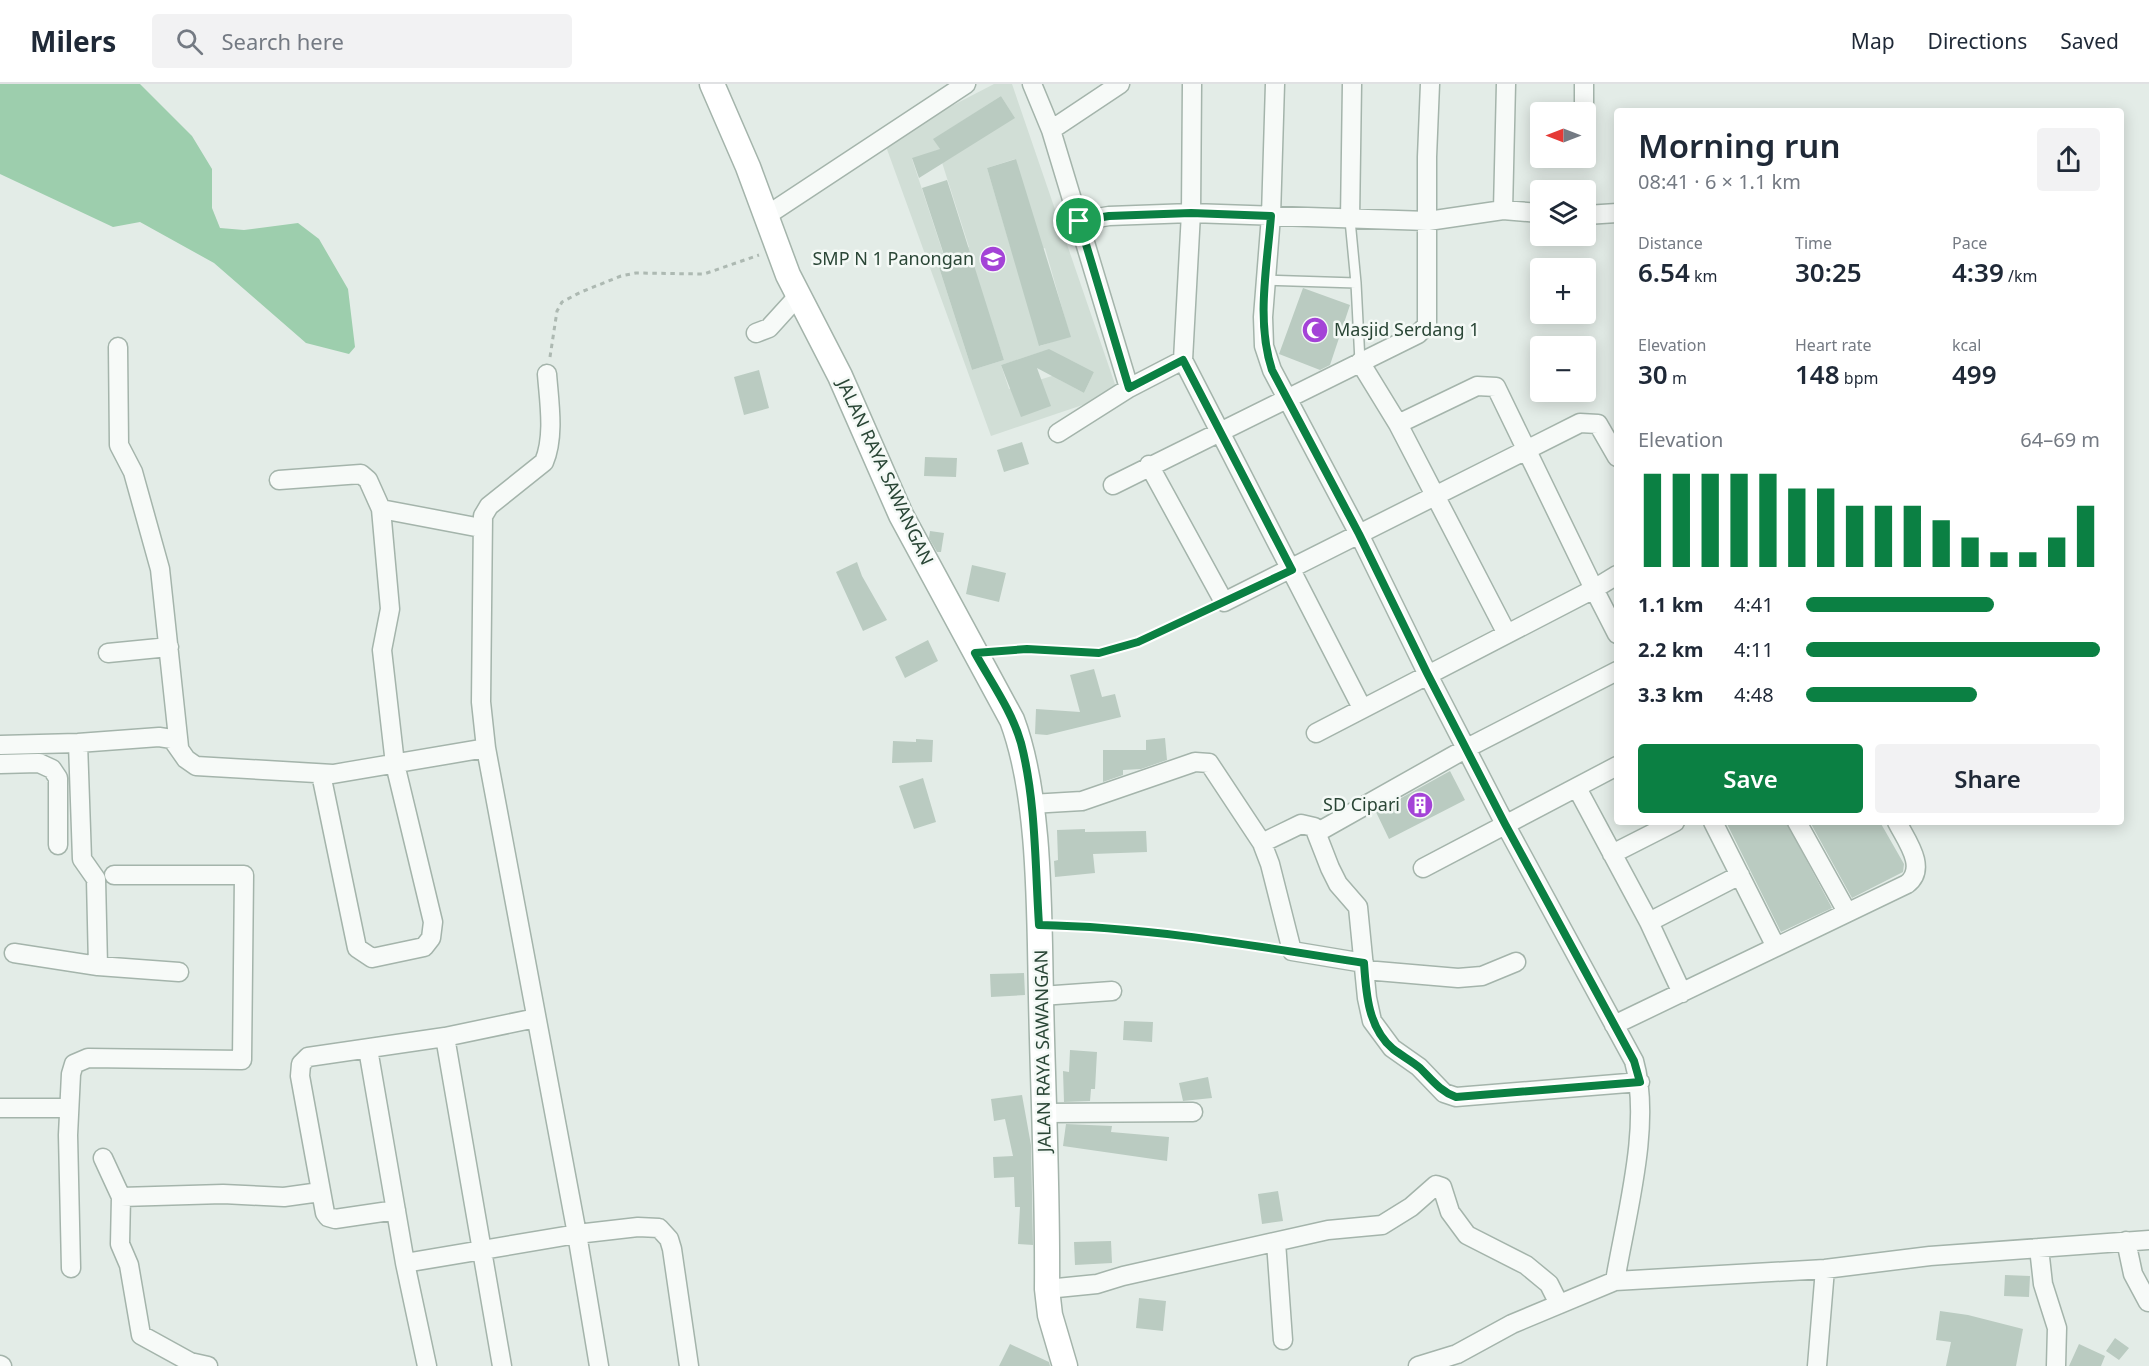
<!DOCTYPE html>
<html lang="en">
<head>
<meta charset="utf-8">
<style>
  body { margin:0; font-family:"Noto Sans",sans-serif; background:#f2f2f3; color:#1f2937; height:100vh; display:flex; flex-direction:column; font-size:22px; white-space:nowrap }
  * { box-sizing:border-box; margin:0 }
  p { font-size:20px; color:#747a83 }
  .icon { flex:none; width:33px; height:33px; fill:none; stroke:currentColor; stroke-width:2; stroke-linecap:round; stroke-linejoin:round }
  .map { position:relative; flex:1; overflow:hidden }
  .sheet { position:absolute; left:1614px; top:24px; width:510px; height:717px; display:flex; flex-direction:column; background:#fff; border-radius:6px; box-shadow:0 3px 15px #0003 }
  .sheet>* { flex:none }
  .needle { width:39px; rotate:270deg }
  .fabs { position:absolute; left:1530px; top:18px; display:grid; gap:12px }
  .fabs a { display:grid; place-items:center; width:66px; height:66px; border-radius:6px; background:#fff; box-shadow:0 3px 15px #0003; font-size:30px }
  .pin { position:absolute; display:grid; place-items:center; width:51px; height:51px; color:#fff; margin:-26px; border:3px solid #fff; border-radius:50%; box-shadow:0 2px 6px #0007 }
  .round { display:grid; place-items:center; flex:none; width:63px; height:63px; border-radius:6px; background:#f2f2f3 }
  .headline { display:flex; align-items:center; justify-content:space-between; height:102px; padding:0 24px }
  h1 { font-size:33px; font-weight:600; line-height:45px }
  .stats { display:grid; grid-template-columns:repeat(3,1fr); gap:9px; height:102px; padding:6px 24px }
  .stats div { display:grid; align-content:center }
  .stats b { font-size:26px; font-weight:600 }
  .stats small { font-size:16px; font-weight:400 }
  .stats p { font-size:16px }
  .chart { height:168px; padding:12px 24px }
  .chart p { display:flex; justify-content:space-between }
  .chart svg { width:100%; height:108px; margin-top:6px; stroke:#0b8043; stroke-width:6 }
  .cta { display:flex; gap:12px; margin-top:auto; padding:12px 24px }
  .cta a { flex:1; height:69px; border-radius:6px; background:#0b8043; color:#fff; font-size:24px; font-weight:600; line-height:69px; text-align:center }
  .cta a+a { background:#f2f2f3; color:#1f2937 }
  ul { padding:0 24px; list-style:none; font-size:20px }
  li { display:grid; grid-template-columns:96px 72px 1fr; align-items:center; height:45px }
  li i { height:15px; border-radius:8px; background:#0b8043 }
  header { display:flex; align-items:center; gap:36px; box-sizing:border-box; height:84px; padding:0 30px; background:#fff; border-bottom:2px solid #e0e1e3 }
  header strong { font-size:28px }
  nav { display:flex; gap:33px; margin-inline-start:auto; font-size:21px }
  .search { width:420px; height:54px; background:#f2f2f3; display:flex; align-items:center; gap:15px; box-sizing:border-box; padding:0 21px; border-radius:6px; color:#747a83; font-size:22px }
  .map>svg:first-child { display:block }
  .built { fill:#d1ded6; fill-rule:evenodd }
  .water { fill:#9dcead }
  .building { fill:#bacbc1 }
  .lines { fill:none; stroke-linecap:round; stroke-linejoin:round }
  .lane-casing { stroke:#a4b4ab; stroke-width:12 }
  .street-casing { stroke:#a4b4ab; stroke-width:21 }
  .secondary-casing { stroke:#a4b4ab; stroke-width:27 }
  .path { stroke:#adb9b2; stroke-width:3; stroke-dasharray:4.5 4.5; stroke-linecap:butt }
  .lane { stroke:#f7faf8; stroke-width:9 }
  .street { stroke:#f7faf8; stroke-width:18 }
  .secondary { stroke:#fff; stroke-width:24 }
  .route-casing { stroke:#fff; stroke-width:12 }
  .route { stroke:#0b8043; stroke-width:8 }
  .labels { text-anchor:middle; stroke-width:5; stroke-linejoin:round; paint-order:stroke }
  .poi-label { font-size:18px; fill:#2a4636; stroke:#f4f9f6; text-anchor:end }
  .street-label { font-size:18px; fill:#2a4636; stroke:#f4f9f6 }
</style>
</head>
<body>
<header>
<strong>Milers</strong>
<div class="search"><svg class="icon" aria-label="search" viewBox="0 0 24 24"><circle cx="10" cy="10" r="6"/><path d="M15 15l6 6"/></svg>Search here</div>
<nav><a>Map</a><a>Directions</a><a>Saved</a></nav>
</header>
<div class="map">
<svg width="2149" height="1282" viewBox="0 0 2149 1282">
  <rect width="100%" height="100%" fill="#e3ece7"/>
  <path class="built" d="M994 0H1012L1118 309 991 352 884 57ZM1001 12 1014 33 947 76 934 55ZM938 66 969 163 944 172 912 75ZM1015 75H1016L1011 165 987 84ZM1045 164 1070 252 1040 262 1014 172ZM968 167 1004 276 972 286 937 177ZM1044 267 1052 292 1009 305 1001 281ZM1070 276 1094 288 1084 309 1060 296Z"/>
  <path class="water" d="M0 0H140L192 52 212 85V124L220 144 244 146 298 139 319 155 348 205 355 263 349 270 306 259 214 179 140 138 113 143 0 90Z"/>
  <path class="building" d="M1001 12 1015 34 919 94 912 74 940 65 933 55Z
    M1016 75 1071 253 1039 262 987 84Z
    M947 96 1004 276 972 286 937 177 945 174 922 104Z
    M1303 204 1350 221 1330 281 1320 286 1279 270Z
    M1049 265 1094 288 1084 309 1037 284 1051 322 1021 333 1001 281Z
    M759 286 769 324 744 331 734 293Z
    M1022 358 1029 380 1004 388 997 366Z
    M925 373 957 374 956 393 924 392Z
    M930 447 944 449 941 468H937L929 454Z
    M857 478 862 492 887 536 863 547 836 488Z
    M972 481 1006 489 999 518 966 510Z
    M928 556 938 577 905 594 895 573Z
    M1094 585 1102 613 1115 610 1121 633 1047 651 1035 650 1036 625 1080 628 1070 591Z
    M1165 654 1167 676 1141 685 1123 686V691L1103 698V666H1146V656Z
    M916 655 933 656 932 678 892 679 893 657 916 658Z
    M1450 687 1465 716 1389 755 1376 728Z
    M923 694 936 738 914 745 899 702Z
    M1726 738H1786L1832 824 1781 848Z
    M1810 738H1880L1904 780 1903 788 1852 814Z
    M1085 745V748L1146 747 1147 768 1093 770 1095 789 1055 793 1054 777 1058 776 1057 746Z
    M1024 889 1025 911 991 913 990 890Z
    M1124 937 1153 938 1152 958 1123 956Z
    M1070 966 1097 968 1095 1005H1091L1090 1017 1064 1018 1063 987 1069 988Z
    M1208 993 1212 1014 1183 1017 1179 999Z
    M1022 1011 1031 1061 1033 1161 1018 1160 1020 1123H1015L1014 1093 994 1094 993 1073 1013 1072 1005 1035 994 1037 991 1015Z
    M1066 1040 1112 1042 1111 1048 1169 1053 1167 1077 1063 1062Z
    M1278 1107 1283 1137 1262 1140 1258 1110Z
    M1111 1157 1112 1179 1075 1181 1074 1158Z
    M2005 1191 2030 1192 2029 1213 2004 1212Z
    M1139 1214 1166 1217 1163 1247 1136 1244Z
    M1940 1227 1968 1231 2023 1245 2016 1282H1946L1951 1258 1936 1256Z
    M2115 1254 2129 1264 2119 1276 2106 1267Z
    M1010 1260 1049 1278 1050 1282H999Z
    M2079 1260 2105 1272 2101 1282H2069Z"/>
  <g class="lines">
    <defs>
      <path id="lane" d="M1350 136 1356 199
        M1266 196 1356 199 1360 278"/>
      <path id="street" d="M1032 0 1051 46 1129 304
        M1192 0 1191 129 1183 276 1362 624
        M1275 0 1271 132 1263 233 1264 262 1272 286 1359 450 1427 589 1505 740 1634 977C1652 1040 1626 1131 1615 1197
        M1584 28V0
        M1051 46 1120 0
        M1503 126 1506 0
        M1586 131 1617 129
        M766 132 966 0
        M1350 136 1352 0
        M1079 137 1109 132 1191 129 1428 137 1503 126 1540 129
        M756 249 769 244 798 212
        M118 263 119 361 133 388 160 485 179 663
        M1360 278 1398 340 1507 550
        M547 290C549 317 555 352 544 378L489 422 483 432 481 618 486 664 577 1150 599 1282
        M1398 340 1477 302 1496 303 1594 505 1617 491
        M1058 349 1129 304 1183 276
        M1149 381 1224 518 1580 339 1598 340 1617 373
        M279 396 361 390 368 396 381 425 481 444
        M1113 401 1418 250 1427 241V73L1430 0
        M108 569 169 563
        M1316 649 1594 505 1617 550
        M78 659 82 775 96 795 98 882
        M0 661 78 659 159 653 172 655 186 675 196 682 333 690 486 664
        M0 680 39 679 52 685 58 694V761
        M321 690 357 864 372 874 424 863 431 854 433 838 395 680 382 566 390 525 381 425
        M1577 704 1649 838 1682 909
        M1031 720 1082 717 1195 678 1209 679 1262 759 1301 740 1314 743 1330 784 1338 800 1358 823 1367 914 1372 937 1392 964 1419 983 1444 1009 1456 1013 1640 998
        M1713 738 1776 863
        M1797 738 1847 828
        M1318 748 1467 664 1617 587
        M1262 759 1270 780 1292 867 1364 879
        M1612 770 1675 738
        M1423 784 1617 682
        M1649 838 1740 791
        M14 869 98 882 179 888
        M1365 886 1458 894 1482 892 1516 878
        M1041 912 1112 907
        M1614 941 1907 800C1928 784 1906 756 1897 738
        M368 965 405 1179 427 1282
        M0 1024H69
        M1044 1029 1193 1028
        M103 1074 121 1113 120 1160 129 1181 141 1251 190 1278 208 1282
        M121 1113 223 1110 284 1113 320 1108
        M396 1126 335 1135 328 1133 325 1129 300 992 301 980 308 973 445 953
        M2126 1157 2133 1190 2148 1218
        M1276 1158 1283 1256
        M2039 1164 2043 1200 2057 1244 2056 1282
        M405 1179 577 1150 638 1143 659 1144 669 1155 672 1165 689 1282
        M71 1184 68 1051 71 990 74 980 88 974 242 976 244 791H114
        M1047 1205 1097 1200 1123 1192 1328 1146 1382 1141 1411 1123 1436 1101 1442 1103 1450 1128 1467 1151 1526 1181 1549 1200 1559 1220
        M0 1281 2 1282
        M502 1282 445 953 536 934
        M1418 1282 1457 1270 1512 1240 1615 1197 1825 1185 1930 1172 2149 1156
        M1817 1282 1825 1185"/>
      <path id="secondary" d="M712 0 748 83 788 191 840 292 901 431 1012 636C1041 714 1039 829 1041 914 1043 1011 1048 1108 1047 1205L1050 1231 1065 1282"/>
    </defs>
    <use href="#lane" class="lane-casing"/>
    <use href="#street" class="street-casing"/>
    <use href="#secondary" class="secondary-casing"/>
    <path class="path" d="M550 273 557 227 562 218 581 208 621 192 636 189 704 190 759 171
      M999 567 1027 565 1099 569 1138 558 1208 525
      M1059 842 1166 848 1275 865"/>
    <use href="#lane" class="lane"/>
    <use href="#street" class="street"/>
    <use href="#secondary" class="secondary"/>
  </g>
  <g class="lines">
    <defs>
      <path id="route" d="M1191 129 1271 132C1267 183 1256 237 1272 286L1359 450 1427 589 1505 740 1634 977 1640 998 1456 1013C1440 1007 1432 996 1420 984 1412 977 1402 972 1393 965 1368 944 1366 909 1364 879 1256 862 1149 843 1039 841 1035 781 1036 717 1021 659 1012 627 991 598 975 569L1027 565 1099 569 1138 558 1292 486 1183 276 1129 304 1079 137 1109 132Z"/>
    </defs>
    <use href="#route" class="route-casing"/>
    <use href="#route" class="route"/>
  </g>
  <defs>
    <symbol id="school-disc" viewBox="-11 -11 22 22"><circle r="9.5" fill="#a443d7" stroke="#f4f9f6"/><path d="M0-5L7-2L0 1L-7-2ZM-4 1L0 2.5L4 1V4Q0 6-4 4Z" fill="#fff"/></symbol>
    <symbol id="mosque-disc" viewBox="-11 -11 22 22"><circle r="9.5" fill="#a443d7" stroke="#f4f9f6"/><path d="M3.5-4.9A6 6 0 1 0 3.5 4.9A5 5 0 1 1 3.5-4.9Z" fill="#fff"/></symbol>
    <symbol id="building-disc" viewBox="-11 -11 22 22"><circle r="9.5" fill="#a443d7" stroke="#f4f9f6"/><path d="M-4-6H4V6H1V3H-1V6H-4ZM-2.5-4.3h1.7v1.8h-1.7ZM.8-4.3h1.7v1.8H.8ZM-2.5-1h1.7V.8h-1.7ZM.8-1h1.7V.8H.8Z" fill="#fff"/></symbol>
  </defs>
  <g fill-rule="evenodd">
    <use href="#school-disc" x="978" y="160" width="30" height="30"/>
    <use href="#mosque-disc" x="1300" y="231" width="30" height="30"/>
    <use href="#building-disc" x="1405" y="706" width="30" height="30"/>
  </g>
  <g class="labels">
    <g class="poi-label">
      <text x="974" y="181">SMP N 1 Panongan</text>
      <text x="1334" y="252" text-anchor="start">Masjid Serdang 1</text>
      <text x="1400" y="727">SD Cipari</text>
    </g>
    <g class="street-label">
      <text transform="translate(885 388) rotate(65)" y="6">JALAN RAYA SAWANGAN</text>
      <text transform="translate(1043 967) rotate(-91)" y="6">JALAN RAYA SAWANGAN</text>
    </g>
  </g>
</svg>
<div class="fabs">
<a><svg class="needle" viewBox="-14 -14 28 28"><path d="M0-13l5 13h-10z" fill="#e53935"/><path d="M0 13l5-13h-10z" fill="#747a83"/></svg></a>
<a><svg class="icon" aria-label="layers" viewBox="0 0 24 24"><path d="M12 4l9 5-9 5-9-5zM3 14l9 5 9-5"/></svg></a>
<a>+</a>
<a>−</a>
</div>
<div class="pin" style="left:1079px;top:137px;background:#1e9e55"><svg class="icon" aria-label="arrive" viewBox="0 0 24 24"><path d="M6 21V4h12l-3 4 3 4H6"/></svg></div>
<section class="sheet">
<div class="headline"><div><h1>Morning run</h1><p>08:41 · 6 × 1.1 km</p></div><a class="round"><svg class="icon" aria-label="share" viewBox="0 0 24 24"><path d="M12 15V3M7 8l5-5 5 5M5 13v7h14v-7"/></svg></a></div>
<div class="stats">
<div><p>Distance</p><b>6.54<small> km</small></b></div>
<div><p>Time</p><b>30:25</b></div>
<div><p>Pace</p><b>4:39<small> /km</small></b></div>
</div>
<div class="stats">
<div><p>Elevation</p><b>30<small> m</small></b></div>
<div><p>Heart rate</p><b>148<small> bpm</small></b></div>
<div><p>kcal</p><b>499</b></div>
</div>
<div class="chart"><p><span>Elevation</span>64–69 m</p>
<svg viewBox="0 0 160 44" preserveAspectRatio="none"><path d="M5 44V6M15 44V6M25 44V6M35 44V6M45 44V6M55 44V12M65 44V12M75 44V19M85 44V19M95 44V19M105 44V25M115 44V32M125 44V38M135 44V38M145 44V32M155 44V19"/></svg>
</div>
<ul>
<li><b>1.1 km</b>4:41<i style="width:64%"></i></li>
<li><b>2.2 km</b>4:11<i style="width:100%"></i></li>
<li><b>3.3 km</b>4:48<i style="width:58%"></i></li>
</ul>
<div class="cta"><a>Save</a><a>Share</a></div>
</section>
</div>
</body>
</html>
